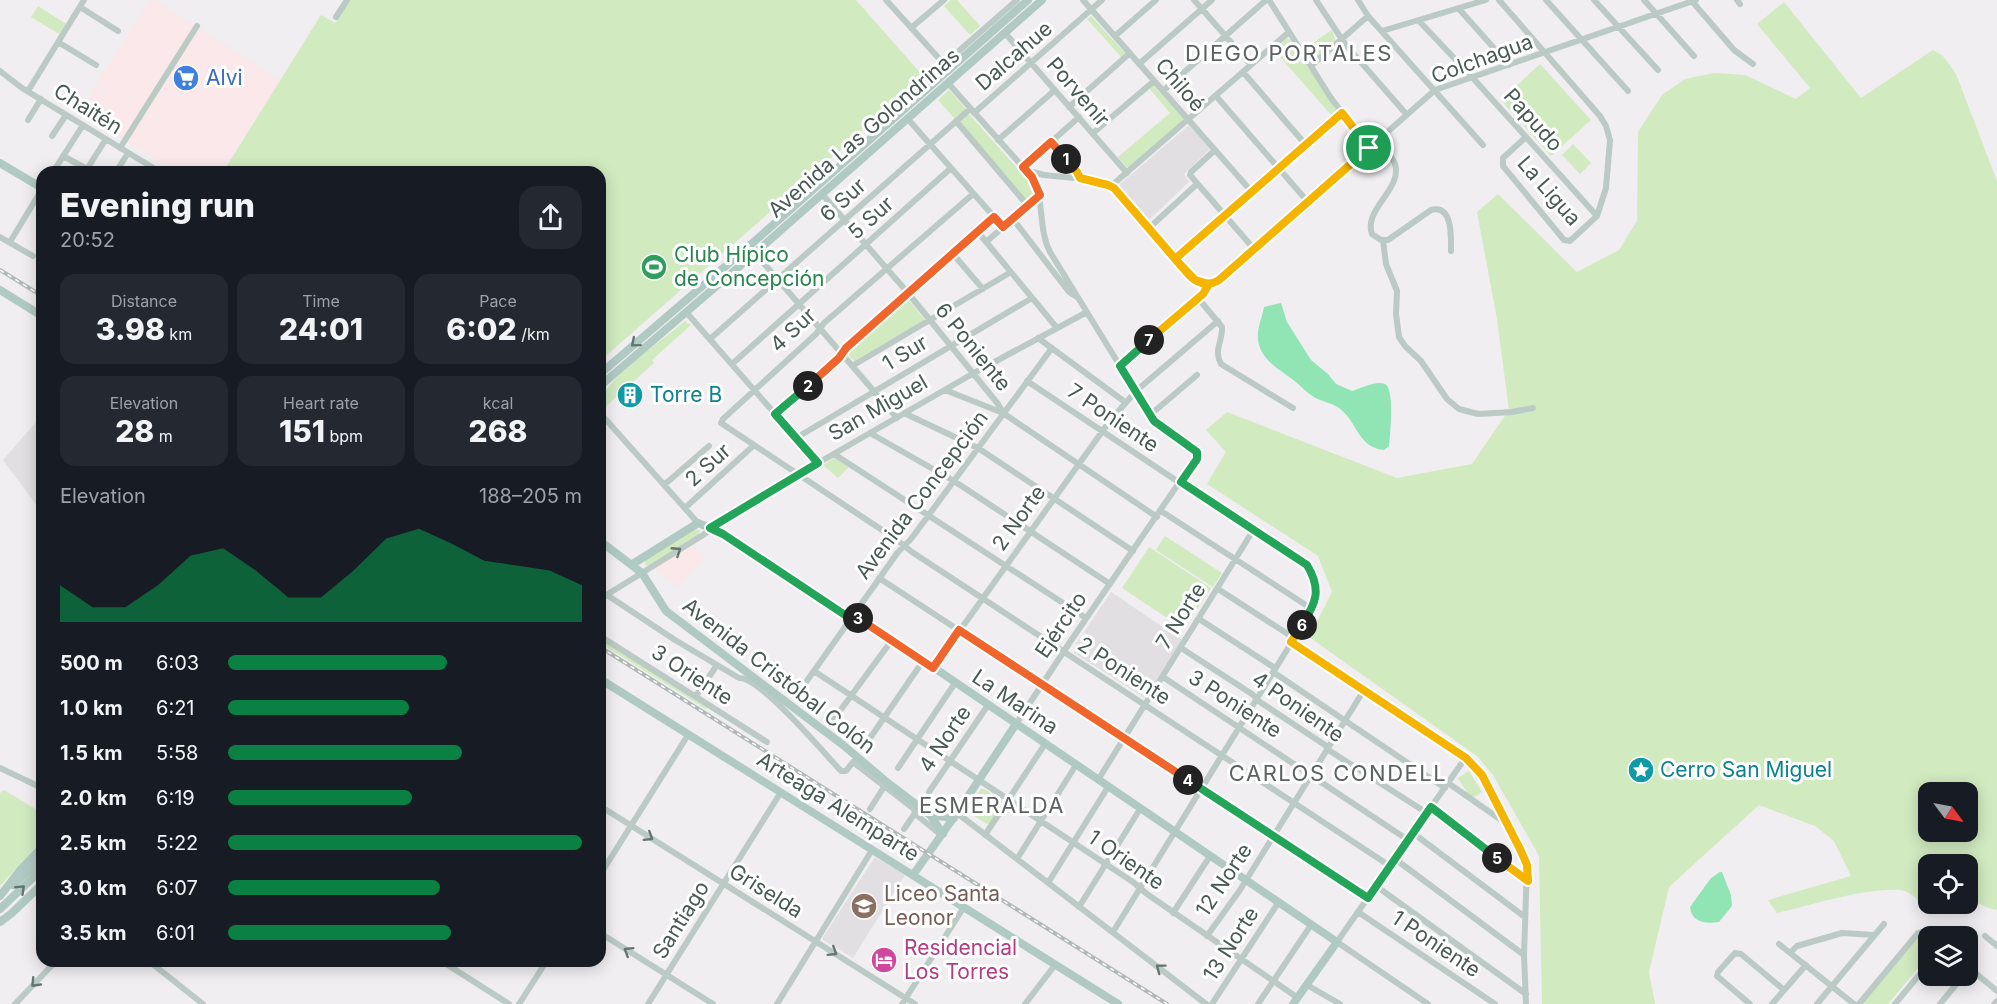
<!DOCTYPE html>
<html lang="en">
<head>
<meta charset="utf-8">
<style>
  body { margin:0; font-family:Inter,sans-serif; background:#242831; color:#f1f3f6; height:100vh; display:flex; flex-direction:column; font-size:22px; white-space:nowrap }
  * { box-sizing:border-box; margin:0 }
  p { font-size:20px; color:#9ea1a6 }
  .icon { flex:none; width:33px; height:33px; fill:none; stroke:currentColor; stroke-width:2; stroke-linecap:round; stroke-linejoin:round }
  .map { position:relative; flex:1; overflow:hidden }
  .sheet { position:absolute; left:36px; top:166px; width:570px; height:801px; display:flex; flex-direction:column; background:#171b24; border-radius:18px; box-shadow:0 3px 15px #0003 }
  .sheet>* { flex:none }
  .needle { width:39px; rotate:122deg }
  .controls { position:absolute; left:1918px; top:782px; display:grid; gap:12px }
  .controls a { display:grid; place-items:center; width:60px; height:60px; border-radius:12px; background:#171b24; box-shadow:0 3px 15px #0003; font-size:30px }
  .pin { position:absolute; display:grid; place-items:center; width:51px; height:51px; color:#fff; margin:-26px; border:3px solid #fff; border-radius:50%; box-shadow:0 2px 6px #0007 }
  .km { position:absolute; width:30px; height:30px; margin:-15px; border-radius:50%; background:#222; color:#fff; font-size:16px; line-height:30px; text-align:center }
  .round { display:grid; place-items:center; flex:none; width:63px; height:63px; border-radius:18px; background:#242831 }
  .headline { display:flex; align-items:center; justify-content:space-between; height:102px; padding:0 24px }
  h1 { font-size:33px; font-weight:800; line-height:45px }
  .stats { display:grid; grid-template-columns:repeat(3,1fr); gap:9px; height:102px; padding:6px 24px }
  .stats div { display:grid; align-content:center; border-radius:15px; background:#242831; text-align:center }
  .stats b { font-size:30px; font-weight:800 }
  .stats small { font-size:16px; font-weight:400 }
  .stats p { font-size:16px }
  .chart { height:168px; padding:12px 24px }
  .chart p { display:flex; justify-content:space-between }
  .chart svg { width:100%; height:108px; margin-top:6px; fill:#0b8043; opacity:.7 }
  ul { padding:0 24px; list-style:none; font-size:20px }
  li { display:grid; grid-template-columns:96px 72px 1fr; align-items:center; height:45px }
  li i { height:15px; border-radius:8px; background:#0b8043 }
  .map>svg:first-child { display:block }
  .commercial { fill:#fae8ea }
  .education { fill:#e1dfe2 }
  .green { fill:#d1eac0; fill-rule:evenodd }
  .water { fill:#91e4b4 }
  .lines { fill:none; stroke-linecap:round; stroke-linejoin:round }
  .minor { stroke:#bbcac4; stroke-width:6 }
  .major { stroke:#b0cac3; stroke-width:8 }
  .rail-casing { stroke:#b1b8b7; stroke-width:4 }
  .rail { stroke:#fff; stroke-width:1.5; stroke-dasharray:4.5; stroke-linecap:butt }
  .oneway { stroke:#627670 }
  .oneway2 { stroke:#657670 }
  .split-1-casing { stroke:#fff; stroke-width:12 }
  .split-2-casing { stroke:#fff; stroke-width:12 }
  .split-3-casing { stroke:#fff; stroke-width:12 }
  .split-4-casing { stroke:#fff; stroke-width:12 }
  .split-5-casing { stroke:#fff; stroke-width:12 }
  .split-6-casing { stroke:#fff; stroke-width:12 }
  .split-7-casing { stroke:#fff; stroke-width:12 }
  .split-8-casing { stroke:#fff; stroke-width:12 }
  .split-1 { stroke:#f5b400; stroke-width:8 }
  .split-2 { stroke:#f0652b; stroke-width:8 }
  .split-3 { stroke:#22a559; stroke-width:8 }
  .split-4 { stroke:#f0652b; stroke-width:8 }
  .split-5 { stroke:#22a559; stroke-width:8 }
  .split-6 { stroke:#f5b400; stroke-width:8 }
  .split-7 { stroke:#22a559; stroke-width:8 }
  .split-8 { stroke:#f5b400; stroke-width:8 }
  .labels { text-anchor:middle; stroke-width:6; stroke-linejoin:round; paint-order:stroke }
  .street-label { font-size:21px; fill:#485a54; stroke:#fff }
  .shop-label { font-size:21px; fill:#366cbe; stroke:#fff; text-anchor:start }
  .leisure-label { font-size:21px; fill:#27864d; stroke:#fff; text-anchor:start }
  .culture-label { font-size:21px; fill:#0d838f; stroke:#fff; text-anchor:start }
  .education-label { font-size:21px; fill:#785e54; stroke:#fff; text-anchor:start }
  .hotel-label { font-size:21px; fill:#b23c85; stroke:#fff; text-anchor:start }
  .neighbourhood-label { font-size:22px; letter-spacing:1.5px; fill:#5b6261; stroke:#fff }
</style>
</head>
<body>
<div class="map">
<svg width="1997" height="1004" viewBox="0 0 1997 1004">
  <rect width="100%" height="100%" fill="#f0eef0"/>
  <path class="commercial" d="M150 0H155L281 80 223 172H177L79 112Z
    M691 545 706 557 678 587 655 569 657 566Z"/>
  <path class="education" d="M1189 125 1210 149 1184 174 1189 182 1149 220 1119 185Z
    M42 415V510L38 507 3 460Z
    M1111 592 1182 640 1145 698 1074 653V647L1079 639 1084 642 1088 636 1084 632Z
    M875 857 905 875 853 958 823 940V937Z"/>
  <path class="green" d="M350 0H856L924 77 600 361V172H223L321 15 335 23Z
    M951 0H957L980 26 970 35 944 6Z
    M1784 2 1861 98 1933 50 1943 56 1956 74 1997 181V910C1986 909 1981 902 1968 902V864H1929V903H1960C1950 904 1938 910 1928 907 1917 903 1914 892 1901 890 1867 887 1811 905 1777 913L1768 900 1851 876 1834 841 1815 826 1759 805 1669 887 1649 972 1655 1004H1542L1539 856 1493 775 1477 756 1309 637 1332 592 1318 556 1207 484 1226 452 1206 430 1227 412 1397 478 1472 464 1509 410 1497 319 1477 212 1498 194 1577 272 1619 250 1637 221 1638 132 1662 95 1685 79 1714 73 1745 75 1796 99 1810 88 1757 24ZM1929 792H1968V831H1929Z
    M38 6 66 24 59 34 31 17Z
    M1091 16 1125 53 1122 58 1087 19Z
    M1332 30 1336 42 1316 59H1313L1307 47Z
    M1287 38 1290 40 1337 111V114L1333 117 1274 50Z
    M1540 64 1591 120 1551 156 1501 100Z
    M1153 85 1183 117V121L1129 167H1126L1118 157 1170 113 1149 88Z
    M949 90 966 109 955 119 938 100Z
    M969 114 1032 185 1036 195 1029 202H1027L961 124 960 121Z
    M1573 144 1591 163 1580 174 1562 155Z
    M907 298 925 320 854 361 847 353Z
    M685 321 691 325 652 360 654 363 603 409 600 406V397C607 390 612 382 619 375 640 355 663 339 685 321Z
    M834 458 849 467 838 478 823 465Z
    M695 528 700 531 698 535 648 566 645 565V560Z
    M1165 536 1222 573 1213 587 1156 550Z
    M1149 547 1211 588 1184 629 1122 588Z
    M600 638 708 707 706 709 600 643Z
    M1469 771 1482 792 1471 799 1458 778Z
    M981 789H984L1002 800V805L990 824H987L969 813 967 809Z
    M4 790 42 813V840L0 886V793Z
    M1922 934 1929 939V955L1888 1004H1862L1919 935Z"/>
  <path class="water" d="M1281 303 1287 322 1311 360 1328 374 1336 384 1352 391C1359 389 1377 380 1385 384 1395 389 1390 435 1389 446L1384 450C1357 447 1358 422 1339 408 1331 402 1322 402 1314 397 1307 393 1302 387 1296 382 1284 372 1270 366 1262 352 1253 336 1261 323 1264 307Z
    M1720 872H1722L1731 895 1732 906 1719 922C1706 924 1692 923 1690 907L1711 878Z"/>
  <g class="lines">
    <path class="minor" d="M886 0 944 64 1017 0
      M1083 0 1252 192
      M1194 0 1251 65
      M1269 0 1331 98 1369 148
      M1316 0 1345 44 1407 115
      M1358 0 1368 16 1483 145
      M1499 0 1600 116 1606 126 1610 140 1606 188 1597 216 1570 241 1564 240 1503 166V158L1526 137
      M1546 0 1628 91
      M1594 0 1658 70
      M1644 0 1694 56
      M1691 0 1734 50 1753 64
      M1737 0 1740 4
      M80 7 118 31
      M1459 9 1509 65
      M336 17 347 0
      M1419 21 1472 77 1597 216
      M911 28 944 0
      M1382 31 1486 0
      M1005 33 1127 173
      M1115 36 1156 0
      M58 42 96 65
      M1139 64 1212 0
      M1311 66 1368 16
      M0 71 22 88 160 172
      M1243 72 1306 145
      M948 83 1023 167 1029 171 1044 175 1085 179 1111 186 1192 278 1198 282 1209 284
      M28 91 84 0
      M1163 91 1266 0
      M1216 96 1308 202
      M1069 107 1130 53
      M974 113 1102 0
      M907 118 1003 227
      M28 120 41 99
      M956 121 1028 206
      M1093 133 1154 81
      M52 136 66 115
      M998 140 1055 90
      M1378 141C1383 148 1392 155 1395 164 1403 189 1363 209 1372 234L1381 240H1388L1431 210C1453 204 1451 237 1451 251
      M1051 142 1077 172 1080 179
      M120 148 197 26
      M1215 150 1191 172 1190 175 1254 249
      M63 156 87 169 106 139
      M1023 167 1079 117
      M53 172 83 125
      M116 172 128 153
      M1111 186 1289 32
      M822 194 908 293 998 404 1003 413
      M973 194 824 323 816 334 723 419 721 423 897 540 912 552 1390 866
      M1013 219 1069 292 1077 297
      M1149 228 1197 184
      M978 232 1057 328
      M0 237 33 256
      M1383 240 1386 264 1397 291 1396 314 1399 337 1405 346 1421 361 1447 399 1459 409 1478 414 1512 412 1533 408
      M10 242 42 189
      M986 242 1040 195
      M755 253 897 418
      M953 254 983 289
      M1175 259 1342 113
      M1198 298 1222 327C1223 341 1213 350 1221 364L1293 408
      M686 312 818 463
      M1038 338 1125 402
      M710 339 970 109
      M732 364 951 168
      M852 366 1011 272
      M1120 366 1203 294 1209 284 1219 280 1435 90 1696 0
      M1027 381 1174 479 1305 562C1314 573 1319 593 1314 606L1113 932
      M945 390 1003 413 1157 517
      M600 413 698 523
      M904 413 978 448 1133 551
      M775 414 994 217
      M1150 415 1197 375
      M870 433 954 481 1110 584
      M796 438 1032 298
      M834 454 1086 618
      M664 485 709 446
      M685 508 753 446
      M1161 511 1312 609
      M879 578 1368 898
      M1218 589 1294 638
      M607 595 675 640 739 678C759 676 825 754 841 771H846L853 762 913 808 919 817 941 835
      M600 599 703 535 722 521 818 463 974 373 1087 312
      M1199 619 1275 668
      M600 636 767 742
      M1291 642 1466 757 1475 765 1482 775 1527 865 1524 955 1526 1004
      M1181 648 1252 694 1260 702 1325 745 1330 751 1427 813
      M933 668 1109 422 1136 391 1218 321
      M814 671 1133 882 1147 894 1298 998
      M1273 672 1445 788
      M1163 677 1408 840
      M799 692 898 552 911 539 1052 348
      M696 696 717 665
      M834 719 892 640
      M1016 724 1070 642 1198 455 1194 449 1152 418 1050 252C1037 227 1046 196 1029 171
      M866 744 923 661
      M0 768 42 788
      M898 768 955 683
      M1098 780 1254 529
      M1448 783 1507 824
      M929 792 988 705
      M600 806 915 1004
      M1431 807 1528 881
      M870 809 884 787
      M957 813 1206 1004
      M904 829 915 813
      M1413 833 1525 917
      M985 835 1045 744
      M1017 859 1076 765
      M1395 859 1524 955
      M600 875 688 735
      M1048 883 1108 787
      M1376 886 1526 994
      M1079 907 1140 809
      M1358 912 1495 1004
      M1173 913 1210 856
      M600 933 713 1004
      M1207 936 1240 890 1364 690
      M1954 936 1961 929
      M1985 936 1997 946
      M1779 944 1854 1004
      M1790 953 1797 946 1842 933 1874 935
      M150 962 203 1004
      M443 962 509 1004
      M1968 967 1997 991
      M1307 985 1340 1004
      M15 1004 55 962
      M519 1004 546 962
      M648 1004 781 792
      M777 1004 872 850
      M902 1004 964 907
      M1025 1004 1055 965
      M1212 1004 1278 903
      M1258 1004 1311 925
      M1428 1004 1337 942 1466 757
      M1750 1004 1717 976 1718 972 1735 953 1741 954 1784 990
      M1772 1004 1806 965
      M1817 1004 1884 924
      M1859 1004 1918 933 1922 932 1929 937
      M1895 1004 1929 963
      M1940 1004 1964 975
      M1994 1004 1997 1001"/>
    <path class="major" d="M911 98 944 64
      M0 163 42 188
      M0 290 42 316
      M600 374 756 240 1028 0
      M600 386 755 253 1042 0
      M600 541 642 573 666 611 843 745 888 783 930 815 943 834
      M631 565 698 523 718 531 845 615 864 620 1337 942 1293 1004
      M600 679 1118 1004
      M930 815 954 818
      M913 875 957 813 1016 724
      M13 885 42 858
      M0 896 21 869 42 847
      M0 909 42 869
      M0 922 12 913 42 884"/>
    <defs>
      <path id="rail" d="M0 270 42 296
        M600 647 1167 1004"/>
    </defs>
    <use href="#rail" class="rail-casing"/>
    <use href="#rail" class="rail"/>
  </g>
  <defs><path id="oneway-chevron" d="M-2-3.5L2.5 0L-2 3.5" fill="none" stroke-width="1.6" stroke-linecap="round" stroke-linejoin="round" transform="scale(1.5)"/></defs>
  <g class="oneway">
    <use href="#oneway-chevron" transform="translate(635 343) rotate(140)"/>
    <use href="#oneway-chevron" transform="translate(21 889) rotate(-44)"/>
  </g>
  <g class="oneway2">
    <use href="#oneway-chevron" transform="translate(677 551) rotate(-33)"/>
    <use href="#oneway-chevron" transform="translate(649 837) rotate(32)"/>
    <use href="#oneway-chevron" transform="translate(628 951) rotate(-148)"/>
    <use href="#oneway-chevron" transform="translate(833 952) rotate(32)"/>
    <use href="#oneway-chevron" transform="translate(1160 968) rotate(-143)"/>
    <use href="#oneway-chevron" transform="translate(35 983) rotate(134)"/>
  </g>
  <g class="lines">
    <defs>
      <path id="split-1" d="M1066 159 1077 172 1080 178 1108 185 1114 188 1189 275C1198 284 1208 287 1219 280L1369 148"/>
      <path id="split-2" d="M808 386 839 358 846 348 994 217 1003 227 1040 195 1032 177 1023 167 1051 142 1066 159"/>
      <path id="split-3" d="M808 386 775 414 818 463 710 528 723 534 845 615 858 618"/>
      <path id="split-4" d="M858 618 933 668 959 630 1188 780"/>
      <path id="split-5" d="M1188 780 1368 898 1431 807 1497 858"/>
      <path id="split-6" d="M1302 625 1291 642 1466 758 1482 775 1521 851 1527 865 1528 881 1497 858"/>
      <path id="split-7" d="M1149 340 1120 366 1154 421 1197 452V459L1181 482 1307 565C1322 590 1316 603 1302 625"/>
      <path id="split-8" d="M1149 340 1203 294 1209 284 1195 280 1175 259 1342 113 1369 148"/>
    </defs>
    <use href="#split-1" class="split-1-casing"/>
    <use href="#split-2" class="split-2-casing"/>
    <use href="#split-3" class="split-3-casing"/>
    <use href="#split-4" class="split-4-casing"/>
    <use href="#split-5" class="split-5-casing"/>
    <use href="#split-6" class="split-6-casing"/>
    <use href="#split-7" class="split-7-casing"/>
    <use href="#split-8" class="split-8-casing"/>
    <use href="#split-1" class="split-1"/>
    <use href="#split-2" class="split-2"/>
    <use href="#split-3" class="split-3"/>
    <use href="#split-4" class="split-4"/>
    <use href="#split-5" class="split-5"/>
    <use href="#split-6" class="split-6"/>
    <use href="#split-7" class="split-7"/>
    <use href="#split-8" class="split-8"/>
  </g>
  <defs>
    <symbol id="supermarket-disc" viewBox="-11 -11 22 22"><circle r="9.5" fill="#3f7fe0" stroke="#fff"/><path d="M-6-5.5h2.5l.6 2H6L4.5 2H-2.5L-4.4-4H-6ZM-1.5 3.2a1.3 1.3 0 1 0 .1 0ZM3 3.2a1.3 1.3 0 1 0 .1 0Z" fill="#fff"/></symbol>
    <symbol id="stadium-disc" viewBox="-11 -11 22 22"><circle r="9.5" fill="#2e9e5b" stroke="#fff"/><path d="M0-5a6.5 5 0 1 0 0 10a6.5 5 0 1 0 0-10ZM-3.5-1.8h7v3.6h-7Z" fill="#fff"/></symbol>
    <symbol id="building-disc" viewBox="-11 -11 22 22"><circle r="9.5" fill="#0f9aa8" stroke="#fff"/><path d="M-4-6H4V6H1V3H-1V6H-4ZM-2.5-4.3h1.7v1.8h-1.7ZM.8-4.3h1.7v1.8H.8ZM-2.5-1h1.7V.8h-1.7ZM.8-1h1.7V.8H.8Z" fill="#fff"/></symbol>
    <symbol id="sight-disc" viewBox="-11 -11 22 22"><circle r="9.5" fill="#0f9aa8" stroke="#fff"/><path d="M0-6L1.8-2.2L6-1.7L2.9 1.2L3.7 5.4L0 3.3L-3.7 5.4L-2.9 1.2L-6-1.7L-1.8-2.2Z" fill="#fff"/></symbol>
    <symbol id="school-disc" viewBox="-11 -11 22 22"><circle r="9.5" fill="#8d6e63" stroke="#fff"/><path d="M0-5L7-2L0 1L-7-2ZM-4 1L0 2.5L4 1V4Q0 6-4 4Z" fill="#fff"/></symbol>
    <symbol id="hotel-disc" viewBox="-11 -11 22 22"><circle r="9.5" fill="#d1479c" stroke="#fff"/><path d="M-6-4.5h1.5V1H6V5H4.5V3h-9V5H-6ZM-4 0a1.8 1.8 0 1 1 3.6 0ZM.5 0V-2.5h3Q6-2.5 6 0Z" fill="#fff"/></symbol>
  </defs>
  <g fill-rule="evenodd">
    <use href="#supermarket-disc" x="171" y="63" width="30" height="30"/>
    <use href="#stadium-disc" x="639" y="252" width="30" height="30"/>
    <use href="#building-disc" x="615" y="380" width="30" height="30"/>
    <use href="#sight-disc" x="1626" y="755" width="30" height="30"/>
    <use href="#school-disc" x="849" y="891" width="30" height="30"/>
    <use href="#hotel-disc" x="869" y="945" width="30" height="30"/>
  </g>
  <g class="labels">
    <g class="street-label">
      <text transform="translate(1014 56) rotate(-41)" y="7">Dalcahue</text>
      <text transform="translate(1482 59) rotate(-20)" y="7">Colchagua</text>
      <text transform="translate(1180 85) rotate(49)" y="7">Chiloé</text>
      <text transform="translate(1078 92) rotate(49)" y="7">Porvenir</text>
      <text transform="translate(88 109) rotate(32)" y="7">Chaitén</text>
      <text transform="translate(1533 120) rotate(48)" y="7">Papudo</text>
      <text transform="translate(864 133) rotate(-41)" y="7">Avenida Las Golondrinas</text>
      <text transform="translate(1549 191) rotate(49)" y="7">La Ligua</text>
      <text transform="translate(843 200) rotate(-42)" y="7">6 Sur</text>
      <text transform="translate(871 218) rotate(-42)" y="7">5 Sur</text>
      <text transform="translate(793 330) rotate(-43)" y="7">4 Sur</text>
      <text transform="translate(973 347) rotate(51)" y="7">6 Poniente</text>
      <text transform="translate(905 353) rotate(-31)" y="7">1 Sur</text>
      <text transform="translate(878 408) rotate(-30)" y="7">San Miguel</text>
      <text transform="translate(1113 418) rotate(34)" y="7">7 Poniente</text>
      <text transform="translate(708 465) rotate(-42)" y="7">2 Sur</text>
      <text transform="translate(922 495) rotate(-53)" y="7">Avenida Concepción</text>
      <text transform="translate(1019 518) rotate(-54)" y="7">2 Norte</text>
      <text transform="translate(1181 616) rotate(-58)" y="7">7 Norte</text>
      <text transform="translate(1061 625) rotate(-56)" y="7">Ejército</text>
      <text transform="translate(1124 671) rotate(33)" y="7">2 Poniente</text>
      <text transform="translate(692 675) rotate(33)" y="7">3 Oriente</text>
      <text transform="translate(779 676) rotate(38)" y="7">Avenida Cristóbal Colón</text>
      <text transform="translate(1015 702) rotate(34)" y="7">La Marina</text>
      <text transform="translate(1235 704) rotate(33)" y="7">3 Poniente</text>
      <text transform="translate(1298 707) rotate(35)" y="7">4 Poniente</text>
      <text transform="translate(945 739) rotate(-56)" y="7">4 Norte</text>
      <text transform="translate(838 807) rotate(32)" y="7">Arteaga Alemparte</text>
      <text transform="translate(1126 860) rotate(35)" y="7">1 Oriente</text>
      <text transform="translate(1224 880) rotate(-56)" y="7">12 Norte</text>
      <text transform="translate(766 891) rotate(32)" y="7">Griselda</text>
      <text transform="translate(681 920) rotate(-58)" y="7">Santiago</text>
      <text transform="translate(1231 944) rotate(-57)" y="7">13 Norte</text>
      <text transform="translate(1436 944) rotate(34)" y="7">1 Poniente</text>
    </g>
    <g class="shop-label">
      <text x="206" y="85">Alvi</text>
    </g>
    <g class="leisure-label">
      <text x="674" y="262">Club Hípico<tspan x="674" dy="24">de Concepción</tspan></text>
    </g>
    <g class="culture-label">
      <text x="650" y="402">Torre B</text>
      <text x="1660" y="777">Cerro San Miguel</text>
    </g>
    <g class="education-label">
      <text x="884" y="901">Liceo Santa<tspan x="884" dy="24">Leonor</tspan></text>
    </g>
    <g class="hotel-label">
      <text x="904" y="955">Residencial<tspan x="904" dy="24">Los Torres</tspan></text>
    </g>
    <g class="neighbourhood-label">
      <text x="1289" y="61">DIEGO PORTALES</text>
      <text x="1338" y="781">CARLOS CONDELL</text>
      <text x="992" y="813">ESMERALDA</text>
    </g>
  </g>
</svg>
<div class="controls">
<a><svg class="needle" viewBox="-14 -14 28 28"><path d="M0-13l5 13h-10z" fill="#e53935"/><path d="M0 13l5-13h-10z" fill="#9ea1a6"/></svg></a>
<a><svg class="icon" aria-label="locate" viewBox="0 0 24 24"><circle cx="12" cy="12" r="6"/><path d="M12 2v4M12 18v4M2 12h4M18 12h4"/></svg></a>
<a><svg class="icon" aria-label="layers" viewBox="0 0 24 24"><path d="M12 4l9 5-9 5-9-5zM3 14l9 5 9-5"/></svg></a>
</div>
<div class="pin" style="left:1369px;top:148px;background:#1e9e55"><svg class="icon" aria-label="arrive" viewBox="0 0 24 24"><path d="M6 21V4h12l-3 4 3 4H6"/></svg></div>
<b class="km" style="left:1066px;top:159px">1</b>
<b class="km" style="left:808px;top:386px">2</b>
<b class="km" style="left:858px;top:618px">3</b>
<b class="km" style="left:1188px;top:780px">4</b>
<b class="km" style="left:1497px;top:858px">5</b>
<b class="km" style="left:1302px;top:625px">6</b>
<b class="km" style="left:1149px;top:340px">7</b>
<section class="sheet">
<div class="headline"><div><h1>Evening run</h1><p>20:52</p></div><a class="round"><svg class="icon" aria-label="share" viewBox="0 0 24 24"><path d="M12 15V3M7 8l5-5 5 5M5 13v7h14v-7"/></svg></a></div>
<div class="stats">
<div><p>Distance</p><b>3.98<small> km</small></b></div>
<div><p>Time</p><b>24:01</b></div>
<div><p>Pace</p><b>6:02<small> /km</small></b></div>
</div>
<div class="stats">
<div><p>Elevation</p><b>28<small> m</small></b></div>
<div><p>Heart rate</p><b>151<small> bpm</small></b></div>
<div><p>kcal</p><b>268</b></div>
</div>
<div class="chart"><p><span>Elevation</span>188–205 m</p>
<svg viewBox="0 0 160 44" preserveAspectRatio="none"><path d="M0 44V29L10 38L20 38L30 29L40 17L50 14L60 23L70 34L80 34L90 23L100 10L110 6L120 12L130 19L140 21L150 23L160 29V44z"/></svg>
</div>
<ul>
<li><b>500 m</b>6:03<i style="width:62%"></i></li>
<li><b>1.0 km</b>6:21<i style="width:51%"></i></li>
<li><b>1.5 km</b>5:58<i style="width:66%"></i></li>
<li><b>2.0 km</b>6:19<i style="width:52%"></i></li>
<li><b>2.5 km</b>5:22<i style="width:100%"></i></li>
<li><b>3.0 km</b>6:07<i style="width:60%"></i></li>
<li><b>3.5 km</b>6:01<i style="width:63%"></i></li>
</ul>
</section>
</div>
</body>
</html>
